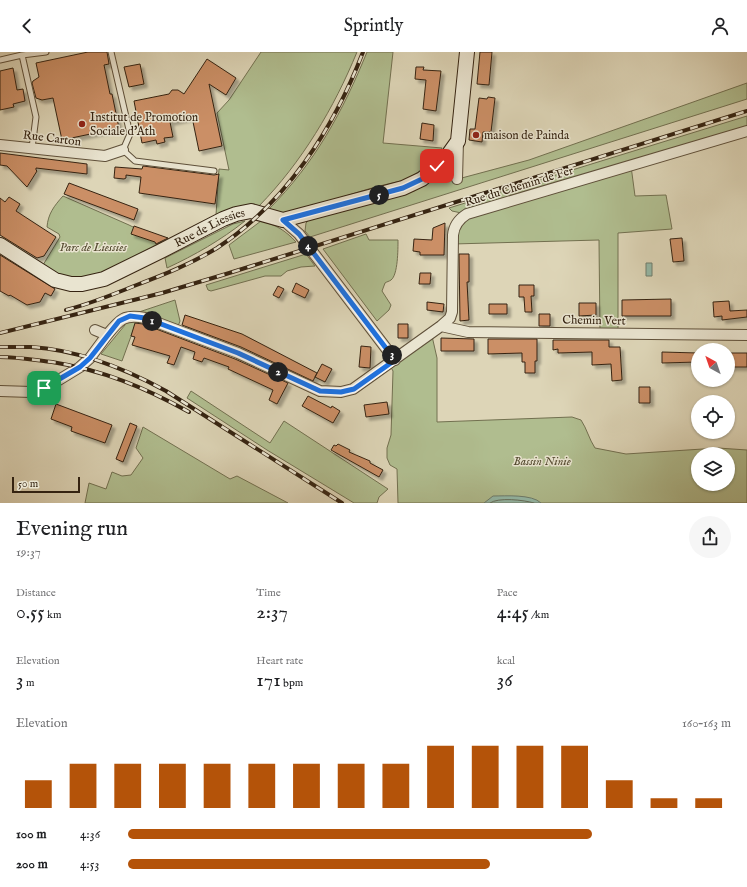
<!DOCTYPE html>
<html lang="en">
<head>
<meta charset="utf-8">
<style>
  body { margin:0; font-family:"IM FELL English",serif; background:#f6f6f6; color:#202124; height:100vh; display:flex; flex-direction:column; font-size:15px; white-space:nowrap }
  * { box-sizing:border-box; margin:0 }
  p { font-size:13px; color:#757577 }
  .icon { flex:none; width:22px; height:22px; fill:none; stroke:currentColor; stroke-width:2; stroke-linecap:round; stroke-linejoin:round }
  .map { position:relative; height:451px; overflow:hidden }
  .details { display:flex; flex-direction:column; background:#fff; flex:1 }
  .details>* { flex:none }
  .needle { width:26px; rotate:320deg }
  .buttons { position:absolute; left:691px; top:291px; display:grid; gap:8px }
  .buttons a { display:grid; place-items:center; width:44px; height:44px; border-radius:50%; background:#fff; box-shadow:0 1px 3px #0004; font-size:20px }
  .scale { position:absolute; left:12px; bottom:10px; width:68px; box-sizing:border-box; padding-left:4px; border:2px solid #352311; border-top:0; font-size:11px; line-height:14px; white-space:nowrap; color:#352311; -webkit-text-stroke:3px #e9e4d0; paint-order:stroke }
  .pin { position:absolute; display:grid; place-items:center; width:34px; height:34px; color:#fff; margin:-17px; border-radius:8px; box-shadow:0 2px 6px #0006 }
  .km { position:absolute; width:20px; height:20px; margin:-10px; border-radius:50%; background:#222; color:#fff; font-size:11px; line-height:20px; text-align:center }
  .round { display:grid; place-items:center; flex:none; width:42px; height:42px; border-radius:21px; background:#f6f6f6 }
  .summary { display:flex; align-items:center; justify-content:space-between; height:68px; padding:0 16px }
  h1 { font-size:22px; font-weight:600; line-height:30px }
  .metrics { display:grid; grid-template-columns:repeat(3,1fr); gap:6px; height:68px; padding:4px 16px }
  .metrics div { display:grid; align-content:center }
  .metrics b { font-size:20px; font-weight:600 }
  .metrics small { font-size:11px; font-weight:400 }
  .metrics p { font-size:11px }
  .chart { height:112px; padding:8px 16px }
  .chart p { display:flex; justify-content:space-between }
  .chart svg { width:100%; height:72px; margin-top:4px; stroke:#b45309; stroke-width:6 }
  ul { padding:0 16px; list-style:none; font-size:13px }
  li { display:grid; grid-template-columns:64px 48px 1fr; align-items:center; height:30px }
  li i { height:10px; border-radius:5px; background:#b45309 }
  header { display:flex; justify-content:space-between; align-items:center; height:52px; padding:0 16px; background:#fff; font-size:18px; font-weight:600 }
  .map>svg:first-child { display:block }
  .green { fill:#b0bd8f; stroke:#727050; fill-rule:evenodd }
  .water { fill:#94b9a8; stroke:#6e7d6c }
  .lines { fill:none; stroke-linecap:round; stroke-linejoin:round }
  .shore { stroke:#646e5c; stroke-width:1 }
  .building { fill:#cb8f66; stroke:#352311; filter:url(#shadow) }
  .lane-casing { stroke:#5f503a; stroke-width:7 }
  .street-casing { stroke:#5f503a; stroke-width:12 }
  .secondary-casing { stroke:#352311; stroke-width:16 }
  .lane { stroke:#e9e4d0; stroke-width:5 }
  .street { stroke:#e9e4d0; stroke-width:10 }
  .secondary { stroke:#e9e4d0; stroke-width:14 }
  .rail-casing { stroke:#352311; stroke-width:4 }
  .rail { stroke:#e9e4d0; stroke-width:2.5; stroke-dasharray:8; stroke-linecap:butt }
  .route-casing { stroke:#fff; stroke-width:8 }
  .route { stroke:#1a73e8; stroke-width:5 }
  .poi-dot { fill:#8f2418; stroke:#e9e4d0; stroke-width:1.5 }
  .labels { text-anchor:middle; stroke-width:3; stroke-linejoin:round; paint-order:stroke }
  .poi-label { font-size:12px; fill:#352311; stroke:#e9e4d0; text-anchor:start }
  .street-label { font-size:12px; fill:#352311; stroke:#e9e4d0 }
  .park-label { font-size:12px; font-style:italic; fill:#544a30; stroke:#e9e4d0 }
</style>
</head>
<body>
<header><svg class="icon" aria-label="back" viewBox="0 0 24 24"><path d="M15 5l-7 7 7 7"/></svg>Sprintly<svg class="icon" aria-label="person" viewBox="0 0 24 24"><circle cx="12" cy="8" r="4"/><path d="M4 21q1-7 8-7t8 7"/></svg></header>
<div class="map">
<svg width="747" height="451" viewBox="0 0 747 451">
  <defs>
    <filter id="shadow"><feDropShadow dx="3.5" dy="3.5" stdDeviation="1" flood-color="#0004"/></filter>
  </defs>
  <rect width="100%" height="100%" fill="#ddd5b7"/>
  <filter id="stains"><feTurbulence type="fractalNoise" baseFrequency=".005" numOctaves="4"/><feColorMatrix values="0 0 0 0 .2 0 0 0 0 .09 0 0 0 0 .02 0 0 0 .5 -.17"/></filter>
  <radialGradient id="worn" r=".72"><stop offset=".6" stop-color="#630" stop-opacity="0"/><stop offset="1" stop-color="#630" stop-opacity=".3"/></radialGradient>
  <path class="green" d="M261 0H357C334 56 302 110 259 154L249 153 216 163 219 117 229 118 217 61 229 48Z
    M367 0H393L383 91 442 96 433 109 422 118 405 128 375 135 283 163 269 157C315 111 343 59 367 0Z
    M747 31V47L310 185 305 179 306 171 309 168 414 139 446 118 457 103 458 127 529 108Z
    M747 64V79L631 114 635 144 666 143 672 177 618 181V281H600L599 188 453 192 466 162 452 159 449 156Z
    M63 144 129 173 137 177 136 180 162 190 156 193 161 199 91 231 40 218 60 185 59 182 47 175C48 162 54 154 63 144Z
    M245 169C221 188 195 203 167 216L165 206 233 172Z
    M261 169C276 173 285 178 296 190L234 207 229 193Z
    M366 182 369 188H398C398 197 398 223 391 228 390 229 386 230 385 231L382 239 391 253 389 258 377 269 323 197Z
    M306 202 315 214 301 215 287 219 281 224H265L211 239 208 238 206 233Z
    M175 248 180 269 177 277 138 265 122 309 101 302 125 273 124 265Z
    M432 284 437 306V370L572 365 581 368C587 377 589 387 595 396L626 402 718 396 747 398V451H398L397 417 390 413 387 406V396L391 383 393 319 389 312ZM698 402H728V432H698Z
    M191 339 270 391 284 369 388 437 379 445 377 451H354L267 398 187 346Z
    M143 375 230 427 237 424 288 451H85L89 431 106 437 112 420 122 424 131 423 143 406 136 396Z"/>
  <path class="water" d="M646 211H652V224H646Z
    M493 444C505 444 532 442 541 451H484Z"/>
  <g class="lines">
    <path class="shore" d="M490 451C498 445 524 448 534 451"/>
  </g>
  <path class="building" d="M88 0H107L109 12 104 13 110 42H112L119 76 62 88 53 46 42 48 36 46 32 31 33 29 39 25 36 11Z
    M480 0H492L489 33 477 32Z
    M207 7 236 26 226 43 209 32 222 94 199 99 192 65 170 70 173 85 164 86 165 90 157 92 156 88 142 91 134 49 169 42 172 38H178L184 42Z
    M140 12 144 32 129 35 124 15Z
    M416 15H424L423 18 441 19 436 59 423 57 426 28 415 27Z
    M13 16 17 38 23 37 25 49 13 52 14 55 0 58V19Z
    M488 45 495 46 491 80H483L482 90 469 88 470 77H475L479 46 487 47Z
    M422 71 434 73 433 89 420 87Z
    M0 101 87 112V122L36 116V118L37 119 27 135 7 114 0 113Z
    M143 114 214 123 219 122 215 152 139 141 141 125 126 123V126L124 127 114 126 115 115 142 117Z
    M69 131 138 157 134 168 64 142Z
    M9 145 20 152 16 159 56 185 44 204 37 206 0 183V146L5 150Z
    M445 171 444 203H420V200L413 199 414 187 432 188 433 176Z
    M134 174 168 186 156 192 155 190 131 182Z
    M682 186 684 209 673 210 670 187Z
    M459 202H469V230H467L469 268 460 269Z
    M0 203 55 237 51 244 45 241 40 250 27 253 10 243 9 244 0 239Z
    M420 221H431L430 232H419Z
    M296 231 309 238 305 246 292 240Z
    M519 233H534V244H531L532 260H525L524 245H519Z
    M278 234 284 237 279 246 273 243Z
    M671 247V264H622V248Z
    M729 249 730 259 747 258V265L722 268V264L714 265 713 250Z
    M427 250 444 252 443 260 427 258Z
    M579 251H596V263L579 264Z
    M489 252H507V262H489Z
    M539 262H550V274H539Z
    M185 263 242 282 317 321 313 329 241 295 182 273Z
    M135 271 143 272 235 307 288 331 277 352 269 348 273 338 228 317 229 315 204 306 202 310 193 307 195 300 181 295 174 313 167 311 170 304 132 293 135 285 131 284Z
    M398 272H408V286H398Z
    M441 286 474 287V299H441Z
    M488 287H537V309H535V321H525V310H522V301L488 302Z
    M553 288H609V295H620L622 328 612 329 611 312 592 313V300L558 301V297L553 298Z
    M361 294 371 295 370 316 359 315Z
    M662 300 698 301V310L662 311Z
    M728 301H747V315H728Z
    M322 312 332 317 325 330 315 325Z
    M639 335H650V351H639Z
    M308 344 331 356 332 354 340 359 333 371 302 354Z
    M387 350 389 362 366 365 364 353Z
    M56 352 112 373 105 391 71 379 72 375 51 367Z
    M130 371 137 374 123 410 116 407Z
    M338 392 350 398 349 400 370 409V411L383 418 379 425 331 398 334 393 336 394Z"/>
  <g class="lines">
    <defs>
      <path id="lane" d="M111 0 130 82 123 98 135 109 214 119
        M22 3 36 65 32 96
        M0 8 22 3 46 0"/>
      <path id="street" d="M0 93 105 104 123 98
        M457 127 458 89
        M283 168 299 182 395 308
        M441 274 468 280 747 283
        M95 278 107 283C120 267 124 262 145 266L238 301 320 339 341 340 353 337 441 274 450 266 452 260 453 183C454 173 459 167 467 162L747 79
        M0 339 31 340 44 337 80 315 90 306 107 283"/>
      <g id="secondary">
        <path id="s1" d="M0 193 55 228 71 232H82L104 227 161 199 223 167 236 162 251 159 283 168 403 136 422 127 437 114 448 103 458 89 467 0"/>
      </g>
    </defs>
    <use href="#lane" class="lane-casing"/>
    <use href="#street" class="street-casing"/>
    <use href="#secondary" class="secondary-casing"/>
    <use href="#lane" class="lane"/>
    <use href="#street" class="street"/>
    <use href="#secondary" class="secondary"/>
    <defs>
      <path id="rail" d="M66 258C89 252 112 243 134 234 163 223 191 212 217 196 286 151 334 76 363 0
        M0 281 162 241 226 222 747 59
        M0 295C10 295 21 295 31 295 79 298 124 316 166 339L342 451
        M0 305C17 305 35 308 52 310 102 318 144 335 189 360"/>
    </defs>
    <use href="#rail" class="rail-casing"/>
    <use href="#rail" class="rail"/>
  </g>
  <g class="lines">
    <defs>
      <path id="route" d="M44 336 80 315 90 306 119 269 130 264 145 266 238 301 320 339 341 340 354 337 395 308 299 182 283 168 403 136 422 127 437 114"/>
    </defs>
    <use href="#route" class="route-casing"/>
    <use href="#route" class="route"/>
  </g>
  <g class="poi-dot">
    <circle cx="82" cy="72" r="4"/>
    <circle cx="476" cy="83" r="4"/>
  </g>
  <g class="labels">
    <g class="poi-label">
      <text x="90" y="69">Institut de Promotion<tspan x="90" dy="14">Sociale d'Ath</tspan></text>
      <text x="484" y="87">maison de Painda</text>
    </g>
    <g class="street-label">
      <text transform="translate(52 86) rotate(7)" y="4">Rue Carton</text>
      <text transform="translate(519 134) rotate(-17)" y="4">Rue du Chemin de Fer</text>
      <text dy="4" stroke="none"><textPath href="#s1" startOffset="233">Rue de Liessies</textPath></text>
      <text transform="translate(594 268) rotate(1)" y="4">Chemin Vert</text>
    </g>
    <g class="park-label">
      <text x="93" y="199">Parc de Liessies</text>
      <text x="542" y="413">Bassin Ninie</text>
    </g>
  </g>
  <rect width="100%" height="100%" filter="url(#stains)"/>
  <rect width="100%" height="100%" fill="url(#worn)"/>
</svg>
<div class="buttons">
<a><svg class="needle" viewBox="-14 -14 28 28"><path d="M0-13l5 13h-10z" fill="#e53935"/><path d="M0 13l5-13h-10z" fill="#757577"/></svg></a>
<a><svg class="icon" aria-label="locate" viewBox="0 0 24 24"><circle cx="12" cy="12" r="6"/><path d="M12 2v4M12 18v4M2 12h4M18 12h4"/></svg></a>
<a><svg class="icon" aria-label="layers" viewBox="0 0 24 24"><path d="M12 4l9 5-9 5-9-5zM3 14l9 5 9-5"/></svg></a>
</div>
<div class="scale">50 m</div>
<div class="pin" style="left:44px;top:336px;background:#1e9e55"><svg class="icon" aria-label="arrive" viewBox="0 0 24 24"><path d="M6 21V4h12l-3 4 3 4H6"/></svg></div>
<div class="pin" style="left:437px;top:114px;background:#d93025"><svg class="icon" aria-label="check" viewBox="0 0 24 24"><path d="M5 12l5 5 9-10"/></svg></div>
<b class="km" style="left:152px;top:269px">1</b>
<b class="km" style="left:278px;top:320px">2</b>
<b class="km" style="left:392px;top:303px">3</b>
<b class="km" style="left:308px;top:194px">4</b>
<b class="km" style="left:379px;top:143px">5</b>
</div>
<section class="details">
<div class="summary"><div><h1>Evening run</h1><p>19:37</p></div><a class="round"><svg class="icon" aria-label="share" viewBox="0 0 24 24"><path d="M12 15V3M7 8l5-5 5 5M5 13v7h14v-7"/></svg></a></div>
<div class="metrics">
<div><p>Distance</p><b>0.55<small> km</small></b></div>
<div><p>Time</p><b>2:37</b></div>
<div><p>Pace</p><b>4:45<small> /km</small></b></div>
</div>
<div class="metrics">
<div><p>Elevation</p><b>3<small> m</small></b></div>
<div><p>Heart rate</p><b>171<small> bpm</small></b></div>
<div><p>kcal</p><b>36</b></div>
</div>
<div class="chart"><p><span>Elevation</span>160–163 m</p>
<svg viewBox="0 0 160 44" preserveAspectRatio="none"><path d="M5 44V27M15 44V17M25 44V17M35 44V17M45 44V17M55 44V17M65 44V17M75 44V17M85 44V17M95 44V6M105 44V6M115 44V6M125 44V6M135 44V27M145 44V38M155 44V38"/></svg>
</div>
<ul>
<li><b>100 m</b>4:36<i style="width:77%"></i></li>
<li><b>200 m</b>4:53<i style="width:60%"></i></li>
</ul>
</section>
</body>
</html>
